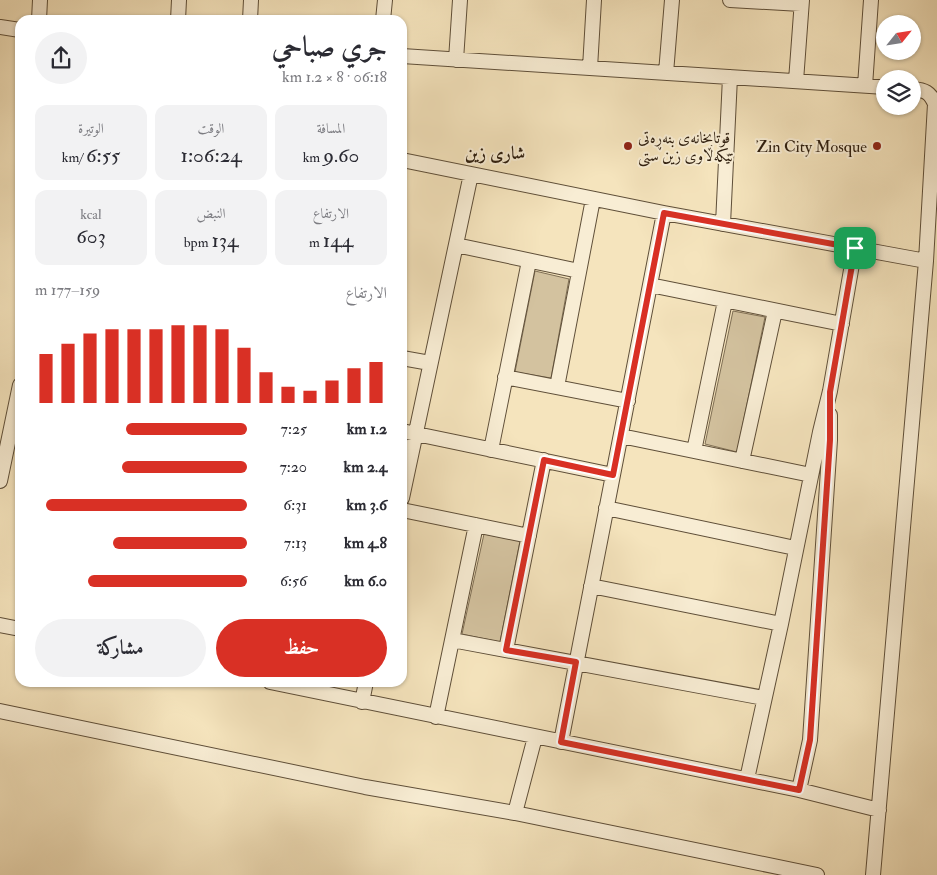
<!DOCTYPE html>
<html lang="ar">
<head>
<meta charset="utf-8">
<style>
  body { margin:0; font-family:"IM FELL Double Pica",Amiri,serif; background:#f2f2f3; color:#2b2b33; direction:rtl; height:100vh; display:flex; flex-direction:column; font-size:19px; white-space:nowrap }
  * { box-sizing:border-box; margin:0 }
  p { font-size:16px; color:#7c7c81 }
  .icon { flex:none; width:28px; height:28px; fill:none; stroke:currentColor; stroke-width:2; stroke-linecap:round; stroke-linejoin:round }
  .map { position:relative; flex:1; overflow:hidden; direction:ltr }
  .sheet { position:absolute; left:15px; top:15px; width:392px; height:672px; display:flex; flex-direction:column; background:#fff; border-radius:15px; box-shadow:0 1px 4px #0004; direction:rtl }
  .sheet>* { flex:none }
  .needle { width:32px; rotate:60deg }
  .buttons { position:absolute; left:876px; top:15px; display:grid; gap:10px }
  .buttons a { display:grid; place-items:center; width:45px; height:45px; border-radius:50%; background:#fff; box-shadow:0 1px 4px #0004; font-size:25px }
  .pin { position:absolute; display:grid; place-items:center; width:42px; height:42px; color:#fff; margin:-21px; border-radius:10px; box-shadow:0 2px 8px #0006 }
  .round { display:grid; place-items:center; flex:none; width:52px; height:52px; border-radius:26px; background:#f2f2f3 }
  .head { display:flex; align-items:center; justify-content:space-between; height:85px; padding:0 20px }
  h1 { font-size:28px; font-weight:600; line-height:38px }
  .stats { display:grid; grid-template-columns:repeat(3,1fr); gap:8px; height:85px; padding:5px 20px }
  .stats div { display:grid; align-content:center; border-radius:12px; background:#f2f2f3; text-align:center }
  .stats b { font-size:21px; font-weight:600 }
  .stats small { font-size:14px; font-weight:400 }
  .stats p { font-size:14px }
  .chart { height:140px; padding:10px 20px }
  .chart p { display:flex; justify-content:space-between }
  .chart svg { width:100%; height:90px; margin-top:5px; stroke:#d93025; stroke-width:6 }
  .primary-button { display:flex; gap:10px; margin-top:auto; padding:10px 20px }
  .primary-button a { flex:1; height:58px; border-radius:30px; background:#d93025; color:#fff; font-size:20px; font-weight:600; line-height:58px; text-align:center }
  .primary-button a+a { background:#f2f2f3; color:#2b2b33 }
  ul { padding:0 20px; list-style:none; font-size:16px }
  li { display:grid; grid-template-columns:80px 60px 1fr; align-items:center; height:38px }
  li i { height:12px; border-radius:6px; background:#d93025 }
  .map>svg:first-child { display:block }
  .green { fill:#d3c29f; stroke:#807056 }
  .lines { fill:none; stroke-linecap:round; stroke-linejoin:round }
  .minor-casing { stroke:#5f4f39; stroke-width:16 }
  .minor { stroke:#f8edd4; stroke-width:14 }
  .route-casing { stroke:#fff; stroke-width:10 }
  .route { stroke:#d93025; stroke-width:6 }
  .poi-dot { fill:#8f2418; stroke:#f8edd4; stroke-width:2 }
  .labels { text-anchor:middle; stroke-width:4; stroke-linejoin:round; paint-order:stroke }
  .poi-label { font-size:16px; fill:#2d1d0d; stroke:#f8edd4; text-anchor:start }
  .neighbourhood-label { font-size:18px; font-weight:bold; fill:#2d1d0d; stroke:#f8edd4 }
</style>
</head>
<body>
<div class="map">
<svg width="937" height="875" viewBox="0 0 937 875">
  <rect width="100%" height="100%" fill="#f5e4bd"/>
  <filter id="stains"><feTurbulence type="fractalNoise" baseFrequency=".004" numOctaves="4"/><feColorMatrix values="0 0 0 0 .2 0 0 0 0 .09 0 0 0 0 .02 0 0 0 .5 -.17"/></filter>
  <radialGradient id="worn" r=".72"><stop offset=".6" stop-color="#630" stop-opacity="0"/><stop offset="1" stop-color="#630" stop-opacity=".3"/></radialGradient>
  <path class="green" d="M535 271 569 279 551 378 515 372Z
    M733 311 765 317 737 452 705 444Z
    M484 534 520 541 500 642 462 634Z"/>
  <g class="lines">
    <defs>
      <path id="minor" d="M730 0 801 4
        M39 20 40 0
        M178 20 179 0
        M250 20 251 0
        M383 20 385 0
        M0 27 20 30
        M402 56 885 87
        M456 60 460 0
        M590 68 594 0
        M666 73 672 0
        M796 81 802 0
        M865 86 871 0
        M402 160 664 213 926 261
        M723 224 730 77
        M456 245 579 271
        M650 285 842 324
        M402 358 430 363
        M505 377 628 401
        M557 387 593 199
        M402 431 613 475
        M621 436 811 475
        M491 450 529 261
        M694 451 725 301
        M742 461 775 311
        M0 481 20 385
        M402 498 471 174
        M606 508 795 548
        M402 510 529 536
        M591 586 781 624
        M0 625 20 629
        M452 640 764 698
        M506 650 544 460
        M270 682 799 790 879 810
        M362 702 366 682
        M0 711 365 787 515 813 817 875
        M436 717 476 525
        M561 742 664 213
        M747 779 781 624 820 432 830 391 855 247
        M799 790 810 740 830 440V415
        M515 813 535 737
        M873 875 926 261 935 104C930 92 925 90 912 89"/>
    </defs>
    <use href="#minor" class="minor-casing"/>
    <use href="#minor" class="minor"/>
  </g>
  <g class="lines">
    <defs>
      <path id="route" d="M664 213 855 248 830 392V440L810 740 799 790 561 742 576 662 506 650 544 460 613 475Z"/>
    </defs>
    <use href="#route" class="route-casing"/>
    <use href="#route" class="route"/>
  </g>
  <g class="poi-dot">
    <circle cx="628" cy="146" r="5"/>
    <circle cx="877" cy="146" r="5"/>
  </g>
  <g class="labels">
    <g class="poi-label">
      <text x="638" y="143">قوتابخانەی بنەڕەتی<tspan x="638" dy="18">تێکەڵاوی زین ستی</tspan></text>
      <text x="867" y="152" text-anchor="end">Zin City Mosque</text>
    </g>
    <g class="neighbourhood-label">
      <text x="495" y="159">شاری زین</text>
    </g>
  </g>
  <rect width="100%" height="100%" filter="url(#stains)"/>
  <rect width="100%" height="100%" fill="url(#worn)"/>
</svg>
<div class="buttons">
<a><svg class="needle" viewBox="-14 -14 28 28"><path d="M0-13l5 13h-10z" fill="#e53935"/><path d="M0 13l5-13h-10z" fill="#7c7c81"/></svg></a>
<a><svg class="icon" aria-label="layers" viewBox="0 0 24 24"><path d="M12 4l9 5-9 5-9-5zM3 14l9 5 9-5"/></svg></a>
</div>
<div class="pin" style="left:855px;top:248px;background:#1e9e55"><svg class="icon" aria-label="arrive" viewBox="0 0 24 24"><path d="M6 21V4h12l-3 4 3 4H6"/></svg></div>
<section class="sheet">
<div class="head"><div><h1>جري صباحي</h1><p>06:18 · 8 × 1.2 km</p></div><a class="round"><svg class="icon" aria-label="share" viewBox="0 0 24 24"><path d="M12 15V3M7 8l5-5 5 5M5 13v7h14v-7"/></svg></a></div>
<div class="stats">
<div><p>المسافة</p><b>9.60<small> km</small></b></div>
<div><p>الوقت</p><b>1:06:24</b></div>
<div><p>الوتيرة</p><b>6:55<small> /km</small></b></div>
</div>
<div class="stats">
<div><p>الارتفاع</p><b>144<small> m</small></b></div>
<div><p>النبض</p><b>134<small> bpm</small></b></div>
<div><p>kcal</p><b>603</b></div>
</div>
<div class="chart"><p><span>الارتفاع</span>159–177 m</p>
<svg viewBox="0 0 160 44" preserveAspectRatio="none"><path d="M5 44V20M15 44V15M25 44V10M35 44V8M45 44V8M55 44V8M65 44V6M75 44V6M85 44V8M95 44V17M105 44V29M115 44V36M125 44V38M135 44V33M145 44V27M155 44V24"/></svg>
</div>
<ul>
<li><b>1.2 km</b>7:25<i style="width:57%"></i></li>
<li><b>2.4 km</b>7:20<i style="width:59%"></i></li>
<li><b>3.6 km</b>6:31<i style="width:95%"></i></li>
<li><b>4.8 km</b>7:13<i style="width:63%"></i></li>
<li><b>6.0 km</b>6:56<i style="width:75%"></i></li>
</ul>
<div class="primary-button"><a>حفظ</a><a>مشاركة</a></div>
</section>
</div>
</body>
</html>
